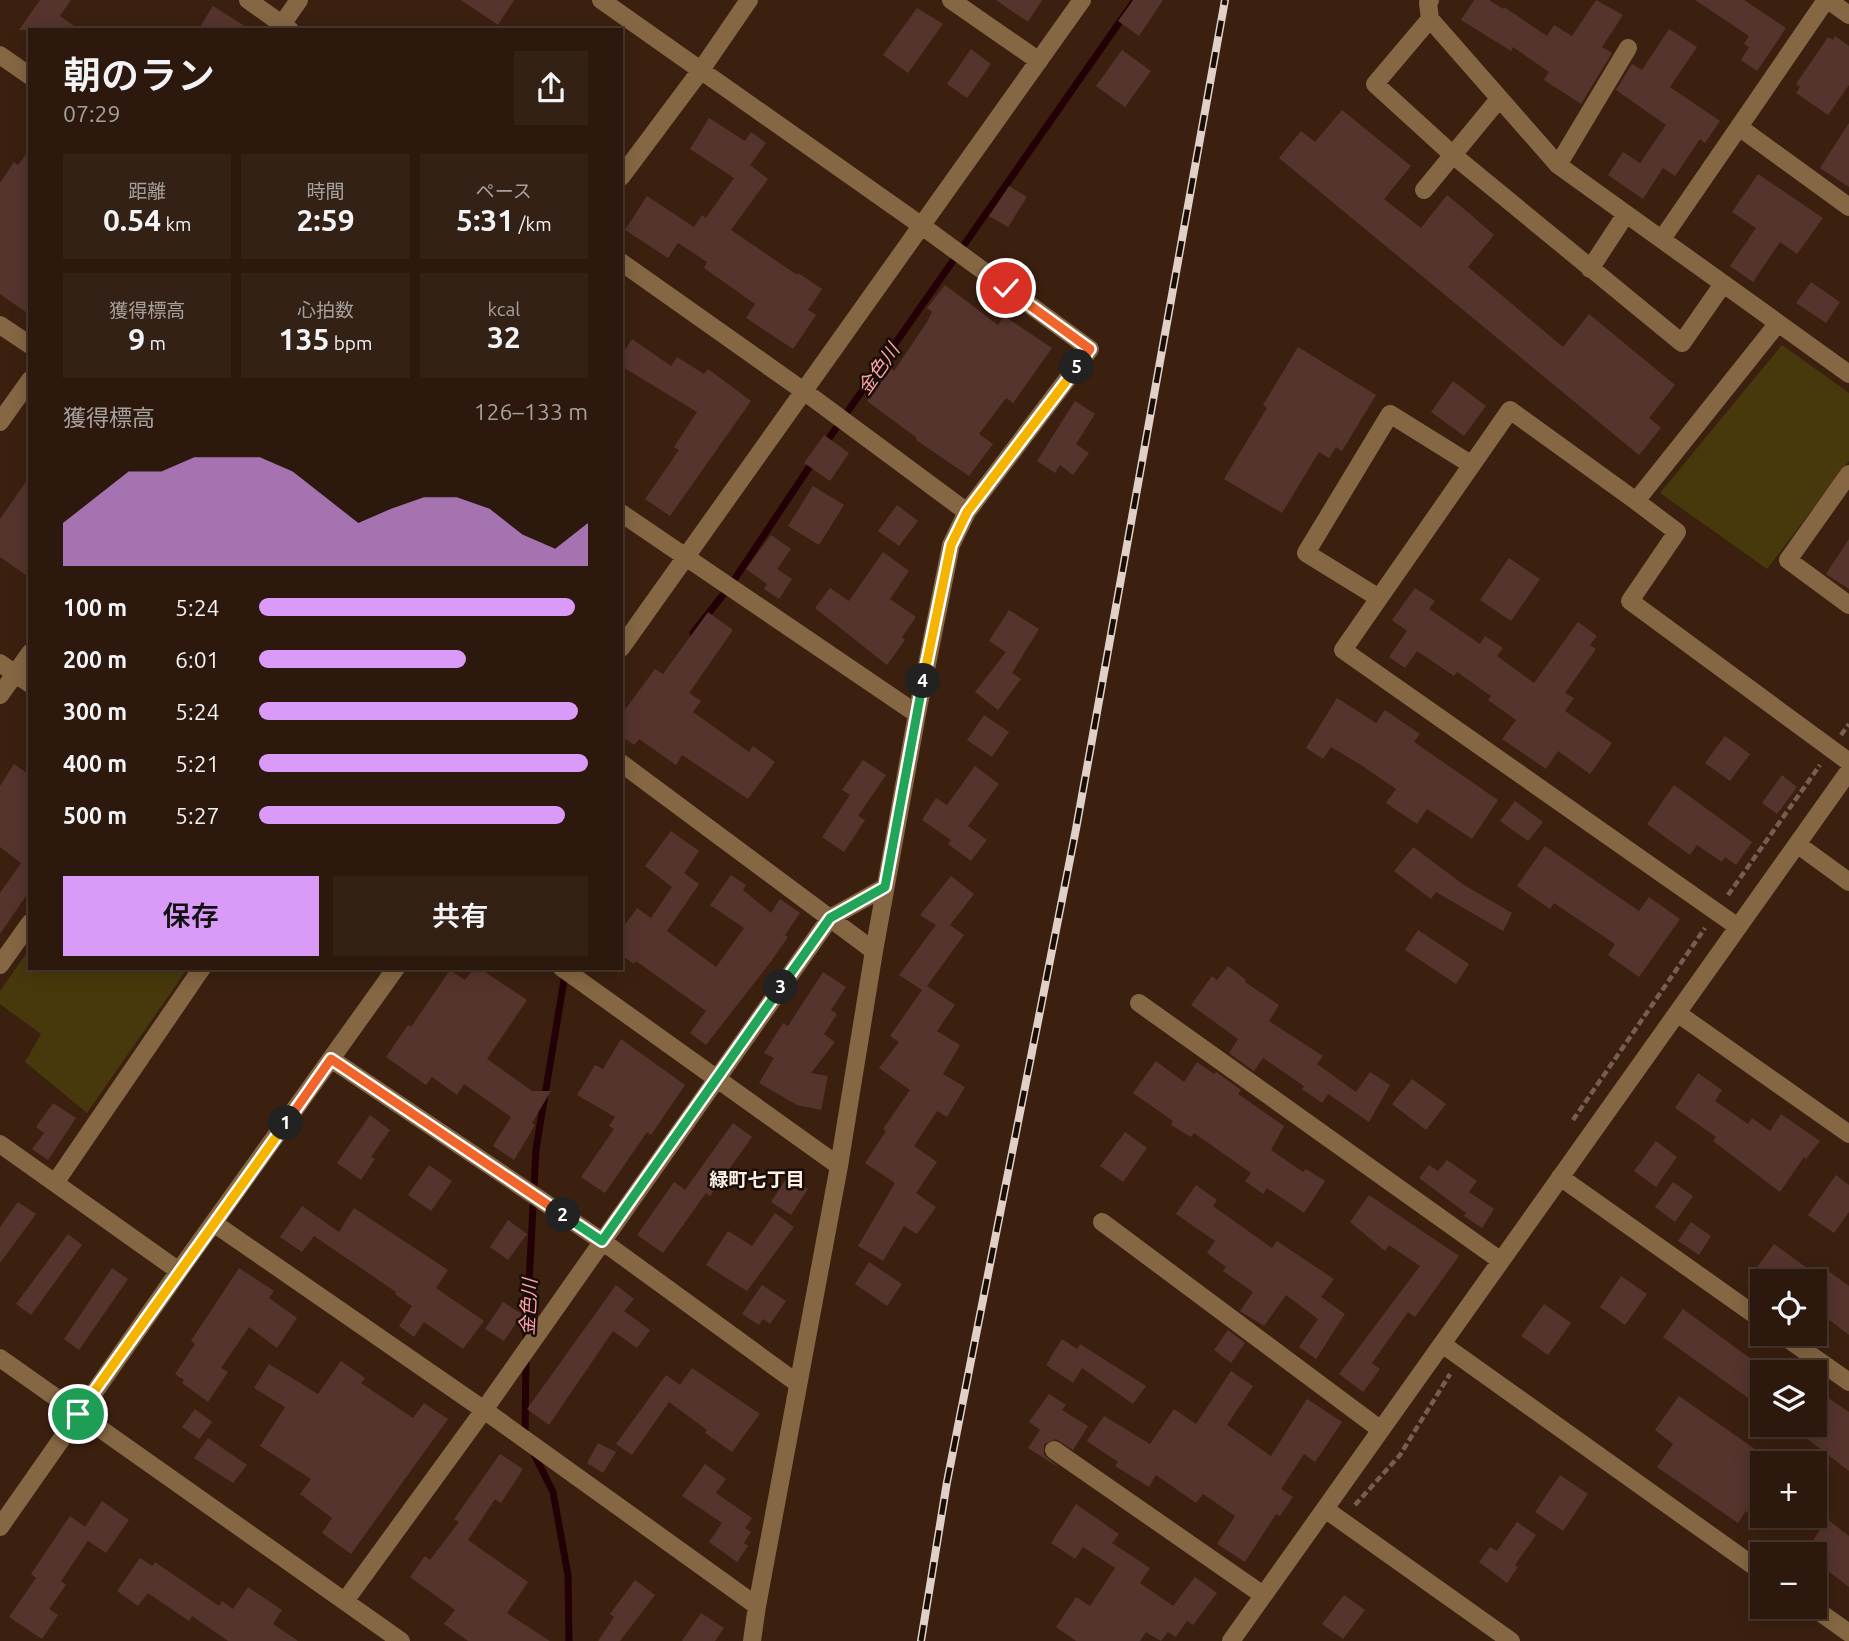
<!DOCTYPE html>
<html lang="ja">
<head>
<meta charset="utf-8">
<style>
  body { margin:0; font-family:Ubuntu,"Noto Sans JP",sans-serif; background:#342115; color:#f1f3f6; height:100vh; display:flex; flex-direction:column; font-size:26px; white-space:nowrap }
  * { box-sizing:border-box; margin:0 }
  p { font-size:23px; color:#a6a09d }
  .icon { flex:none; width:38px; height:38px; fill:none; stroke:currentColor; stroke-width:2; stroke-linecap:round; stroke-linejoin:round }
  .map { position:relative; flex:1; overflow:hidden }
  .side { position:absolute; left:28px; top:28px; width:595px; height:942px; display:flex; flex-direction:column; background:#2c180c; border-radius:0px; box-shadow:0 4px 18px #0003,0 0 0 2px #48372d }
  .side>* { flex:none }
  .controls { position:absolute; left:1750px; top:1269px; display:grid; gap:14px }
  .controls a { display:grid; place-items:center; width:77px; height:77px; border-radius:0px; background:#2c180c; box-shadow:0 4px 18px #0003,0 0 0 2px #48372d; font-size:35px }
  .pin { position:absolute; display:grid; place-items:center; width:60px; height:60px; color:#fff; margin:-30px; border:4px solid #fff; border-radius:50%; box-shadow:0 2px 7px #0007 }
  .km { position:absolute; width:35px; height:35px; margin:-18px; border-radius:50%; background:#222; color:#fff; font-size:19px; line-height:35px; text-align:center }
  .round { display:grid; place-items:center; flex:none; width:74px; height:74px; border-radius:0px; background:#342115 }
  .headline { display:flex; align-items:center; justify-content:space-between; height:119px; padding:0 35px }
  h1 { font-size:38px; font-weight:600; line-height:52px }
  .metrics { display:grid; grid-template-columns:repeat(3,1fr); gap:10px; height:119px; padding:7px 35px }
  .metrics div { display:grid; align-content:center; border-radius:0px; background:#342115; text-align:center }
  .metrics b { font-size:30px; font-weight:600 }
  .metrics small { font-size:19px; font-weight:400 }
  .metrics p { font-size:19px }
  .chart { height:196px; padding:14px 35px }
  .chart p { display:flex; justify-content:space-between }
  .chart svg { width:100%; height:126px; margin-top:7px; fill:#da9af7; opacity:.7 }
  .action { display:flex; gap:14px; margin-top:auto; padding:14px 35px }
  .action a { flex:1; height:80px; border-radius:0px; background:#da9af7; color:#111; font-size:28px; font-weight:600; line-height:80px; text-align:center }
  .action a+a { background:#342115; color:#f1f3f6 }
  ul { padding:0 35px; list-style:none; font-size:23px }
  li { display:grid; grid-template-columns:112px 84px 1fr; align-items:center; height:52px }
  li i { height:18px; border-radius:9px; background:#da9af7 }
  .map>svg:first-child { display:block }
  .green { fill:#47390c }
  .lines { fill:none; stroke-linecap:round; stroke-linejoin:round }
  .stream { stroke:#220006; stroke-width:7 }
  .building { fill:#55342d }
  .path { stroke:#765f51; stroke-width:4.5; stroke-dasharray:7 3.5; stroke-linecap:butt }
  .minor { stroke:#856743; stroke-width:18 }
  .rail-casing { stroke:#e1d0c7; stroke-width:8 }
  .rail { stroke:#190e07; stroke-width:5; stroke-dasharray:16; stroke-linecap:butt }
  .split-1-casing { stroke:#fff; stroke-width:14 }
  .split-2-casing { stroke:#fff; stroke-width:14 }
  .split-3-casing { stroke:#fff; stroke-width:14 }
  .split-4-casing { stroke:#fff; stroke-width:14 }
  .split-5-casing { stroke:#fff; stroke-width:14 }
  .split-6-casing { stroke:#fff; stroke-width:14 }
  .split-1 { stroke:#f5b400; stroke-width:9 }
  .split-2 { stroke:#f0652b; stroke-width:9 }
  .split-3 { stroke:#22a559; stroke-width:9 }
  .split-4 { stroke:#22a559; stroke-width:9 }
  .split-5 { stroke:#f5b400; stroke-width:9 }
  .split-6 { stroke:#f0652b; stroke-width:9 }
  .labels { text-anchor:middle; stroke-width:5; stroke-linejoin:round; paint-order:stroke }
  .water-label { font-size:19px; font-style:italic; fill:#fea1ab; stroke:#190e07 }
  .neighbourhood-label { font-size:19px; font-weight:bold; fill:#fff0e8; stroke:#190e07 }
</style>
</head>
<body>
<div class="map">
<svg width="1849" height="1641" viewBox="0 0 1849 1641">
  <rect width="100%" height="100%" fill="#3b2010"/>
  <path class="green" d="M1782 345 1849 393V461L1767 569 1660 493Z
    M30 948V968H188L87 1113 25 1062 41 1034 0 1004V991Z"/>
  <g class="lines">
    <path class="stream" d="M825 444 1135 0
      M693 633 730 586 814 460
      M526 1341 536 1149 565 974
      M525 1435 526 1360
      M533 1452 553 1492 568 1575 569 1641"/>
  </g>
  <path class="building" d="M40 0H71L60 16 80 30H19Z
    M461 0H514L498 25Z
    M996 0H1042L1028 22Z
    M1133 0H1163L1139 36 1118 21Z
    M1474 0H1489L1503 9 1504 7 1547 36 1554 25 1572 36 1596 0 1623 15 1602 47 1612 53 1581 104 1544 80 1549 72 1513 47 1511 51 1461 20Z
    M1695 0H1744L1786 28 1757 71 1741 60 1749 47 1744 44 1749 36Z
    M213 6 251 30H198Z
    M917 8 943 24 908 73 883 55Z
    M1669 29 1697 47 1670 87 1720 121 1705 143 1700 139 1675 176 1663 168 1643 199 1608 175 1623 152 1640 163 1666 125 1616 90 1632 64 1642 70Z
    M1835 36 1849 46V85L1828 115 1796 93 1800 87 1796 84 1828 37 1833 40Z
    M971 49 991 64 967 98 947 84Z
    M1122 50 1151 71 1125 107 1096 86Z
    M1342 110 1411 166 1384 199 1421 228 1447 195 1470 214 1494 235 1468 267 1563 347 1589 314 1675 385 1649 418 1661 428 1639 455 1279 158 1301 131 1315 142Z
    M709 118 745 141 751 132 766 143 750 165 768 179 731 230 797 275 798 273 822 289 808 310 816 315 793 349 746 318 755 304 704 268 707 262 678 243 668 258 625 230 647 196 694 227 702 215 706 218 734 178 690 149Z
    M1849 123V187L1820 168Z
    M30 149V315L0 294V183L14 162 18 165Z
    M1758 174 1823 218 1797 254 1780 242 1753 282 1730 266 1756 228 1732 212Z
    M1009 186 1027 197 1008 227 989 216Z
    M1811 282 1840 302 1826 323 1796 303Z
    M945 285 998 325 1004 316 1052 348 1013 403 1006 398 979 434 993 444 969 476 916 440 917 438 867 401 891 369 894 371 927 322 932 312 927 308Z
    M632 339 671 366 677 357 704 374 708 369 751 401 670 516 645 499 679 450 674 447 697 412 621 366V356Z
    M1298 347 1376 395 1342 451 1336 447 1329 458 1319 452 1282 513 1224 479 1267 408 1263 405Z
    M1453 381 1486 406 1464 436 1431 412Z
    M1075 401 1095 414 1076 444 1089 453 1073 475 1060 465 1055 473 1037 461Z
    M824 435 849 453 830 481 804 463Z
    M30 476V578L0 557V519Z
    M813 486 844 505 819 545 788 526Z
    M897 505 918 521 899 546 878 531Z
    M771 535 791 549 777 569 792 579 779 599 764 589 767 584 746 569Z
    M1849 539V589L1826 574Z
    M883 552 909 571 890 599 916 617 902 637 905 640 887 665 815 608 830 588 849 601Z
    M1509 558 1540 579 1511 621 1480 600Z
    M1415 588 1435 601 1429 609 1480 644 1485 636 1503 648 1497 656 1534 683 1578 622 1597 636 1590 645 1596 649 1565 693 1574 698 1565 711 1612 743 1590 774 1558 751 1546 769 1502 739 1516 720 1488 700 1491 696 1457 672 1454 676 1417 651 1405 668 1389 657 1407 631 1392 620Z
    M1009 610 1039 629 1012 673 1021 679 998 710 975 692 1006 652 989 641Z
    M708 612 733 630 689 693 701 701 693 712 749 752 753 746 775 762 748 799 682 755 676 765 639 739 634 745 621 736V715L655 669 663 674Z
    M1337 698 1376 723 1385 710 1420 734 1414 742 1498 800 1472 839 1427 809 1417 824 1386 803 1396 789 1361 765 1331 747 1323 759 1306 748Z
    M984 715 1009 732 992 757 967 740Z
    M1725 736 1750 754 1730 781 1705 763Z
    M863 760 886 775 858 816 865 820 844 852 822 837 850 795 842 790Z
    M14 764 30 775V890L0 934V893L21 863 0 847V786Z
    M975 766 999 784 968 826 987 840 971 861 948 844 951 840 922 820 936 798 947 805Z
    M1782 775 1797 787 1777 814 1762 803Z
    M1674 785 1752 842 1736 865 1725 857 1722 862 1697 845 1690 855 1647 824Z
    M1515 801 1543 822 1528 841 1500 821Z
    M671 831 699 851 684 873 699 884 667 931 716 967 744 928 710 905 731 875 746 885 743 890 771 913 780 899 800 913 785 935 788 937 769 964 706 1045 690 1033 706 1011 636 961 634 964 621 955V930L637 908 651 918 672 887 645 866Z
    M1545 846 1639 911 1649 897 1680 919 1639 977 1608 955 1615 944 1554 903 1550 909 1517 886Z
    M1413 847 1464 885 1512 913 1503 931 1436 892 1431 899 1394 871Z
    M951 876 974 894 950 925 964 935 927 986 955 1005 937 1031 960 1045 943 1074 965 1087 947 1117 937 1111 914 1146 937 1162 916 1193 936 1207 917 1234 904 1226 883 1261 858 1246 895 1183 865 1163 886 1131 883 1129 910 1090 879 1068 899 1042 890 1036 922 990 899 975 936 925 920 915Z
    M1418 930 1469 964 1456 984 1405 950Z
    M1228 966 1246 980 1245 982 1279 1005 1269 1021 1323 1056 1317 1064 1356 1092 1370 1072 1390 1085 1369 1122 1328 1094 1322 1103 1302 1089 1304 1086 1263 1058 1254 1071 1229 1053 1238 1039 1191 1005 1212 976 1217 980Z
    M474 968H479L527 1000 487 1059 532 1091H551L532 1123 535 1125 514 1160 493 1146 511 1117 464 1084 457 1095 432 1077 426 1085 386 1057 408 1025 411 1027 450 970 465 980Z
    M823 972 846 987 831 1010 837 1014 824 1034 835 1042 811 1073 828 1076 821 1110 797 1105 759 1083 774 1058 764 1053 783 1023 788 1026Z
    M621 1039 685 1085 651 1135 647 1132 605 1193 581 1177 614 1129 609 1126 615 1117 577 1095 595 1065 603 1069Z
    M1156 1061 1184 1082 1197 1062 1214 1074 1216 1072 1241 1090 1238 1094 1284 1126 1271 1150 1303 1172 1306 1169 1325 1181 1304 1213 1267 1188 1263 1194 1245 1181 1251 1173 1194 1133 1191 1137 1171 1125 1173 1121 1133 1093Z
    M1698 1073 1722 1090 1715 1101 1748 1124 1752 1118 1770 1131 1781 1114 1820 1141 1806 1159 1804 1157 1780 1192 1713 1141 1716 1137 1675 1108Z
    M1412 1079 1446 1104 1426 1130 1392 1104Z
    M53 1103 76 1118 48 1160 32 1149 44 1133 36 1127Z
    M370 1115 390 1130 371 1157 375 1159 361 1180 337 1163Z
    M733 1123 752 1137 710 1196 706 1193 663 1253 637 1235 674 1182 685 1190Z
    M1125 1132 1147 1148 1123 1182 1100 1166Z
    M1656 1141 1677 1157 1656 1187 1634 1171Z
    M1447 1160 1477 1181 1469 1192 1494 1209 1482 1228 1464 1216 1466 1213 1419 1178 1429 1165 1438 1171Z
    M429 1165 452 1181 431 1211 408 1195Z
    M1836 1175 1849 1185V1212L1834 1233 1808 1215Z
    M788 1176 808 1189 791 1215 771 1202Z
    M1673 1182 1693 1196 1675 1222 1655 1207Z
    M1196 1185 1217 1200 1213 1206 1272 1248 1277 1241 1334 1279 1321 1297 1345 1314 1316 1359 1299 1347 1318 1319 1286 1295 1264 1326 1240 1311 1253 1292 1223 1271 1226 1267 1207 1253 1215 1241 1176 1214Z
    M1369 1195 1459 1256 1415 1317 1408 1312 1372 1363 1380 1369 1363 1392 1339 1374 1420 1266 1389 1245 1385 1251 1350 1222Z
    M18 1202 36 1214 0 1263V1227Z
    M302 1206 339 1232 354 1208 448 1270 436 1288 484 1321 463 1349 424 1322 414 1337 399 1326 412 1306 395 1294 396 1292 314 1236 302 1252 280 1237Z
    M775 1213 794 1227 747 1291 706 1265 728 1231 752 1246Z
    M508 1220 527 1234 508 1260 490 1247Z
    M1691 1222 1711 1236 1699 1255 1678 1241Z
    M68 1234 82 1245 31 1315 16 1304Z
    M1774 1244 1817 1275 1823 1267 1849 1286V1335L1815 1309V1281H1747Z
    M869 1262 902 1284 887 1306 855 1284Z
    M112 1268 128 1279 79 1350 64 1339Z
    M239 1268 274 1291 269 1298 297 1318 277 1348 249 1327 221 1368 228 1372 208 1402 182 1383 184 1380 175 1374 195 1344 191 1341Z
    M1621 1276 1647 1294 1625 1325 1600 1307Z
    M616 1285 634 1299 624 1311 650 1330 637 1348 613 1331 549 1425 527 1409Z
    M762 1285 786 1301 770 1324 763 1319 759 1325 742 1314Z
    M503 1302 522 1314 504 1341 485 1329Z
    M1544 1304 1571 1323 1548 1355 1521 1336Z
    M1683 1309 1762 1367V1408L1663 1337Z
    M1228 1330 1245 1343 1231 1363 1214 1350Z
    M1062 1339 1077 1349 1080 1344 1146 1386 1133 1404 1082 1368 1073 1383 1046 1365Z
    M341 1361 365 1378 361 1383 413 1418 424 1403 448 1419 351 1554 322 1533 332 1518 300 1494 311 1479 260 1446 285 1407 254 1388 269 1364 318 1394Z
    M692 1368 760 1414 732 1452 705 1433 707 1430 669 1402 632 1455 616 1444 666 1375 680 1385Z
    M1231 1371 1253 1386 1227 1425 1271 1456 1307 1399 1342 1422 1315 1462 1304 1454 1281 1489 1293 1497 1280 1516 1276 1514 1245 1562 1217 1544 1235 1516 1203 1494 1196 1503 1156 1475 1149 1487 1115 1466 1118 1462 1087 1441 1104 1416 1150 1444 1174 1409 1196 1424Z
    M1815 1389 1849 1412V1471L1788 1424H1815Z
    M1049 1394 1066 1405 1062 1410 1088 1426 1073 1450 1056 1439 1044 1444V1455L1061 1469 1028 1448 1040 1430 1029 1422Z
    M1679 1396 1762 1454V1522L1746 1511 1738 1523 1657 1467 1673 1444 1655 1430Z
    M195 1409 212 1422 199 1439 182 1427Z
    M208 1438 247 1465 233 1483 194 1458Z
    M598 1443 616 1452 603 1473 587 1463Z
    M500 1454 523 1469 501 1503 495 1499 468 1540 528 1582 507 1613 550 1641H468L444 1624 455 1610 410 1577 425 1556 430 1560 459 1522 454 1519Z
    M705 1464 726 1479 716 1493 752 1518 745 1528 751 1532 744 1543 748 1546 737 1562 709 1542 722 1523 682 1496Z
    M1560 1475 1588 1494 1563 1531 1535 1512Z
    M102 1501 129 1520 106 1553 88 1541 61 1581 66 1585 49 1609 58 1615 42 1639 9 1617 36 1578 31 1574 70 1516 85 1527Z
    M1076 1504 1119 1534 1112 1543 1150 1568 1140 1583 1173 1606 1195 1577 1217 1593 1193 1625 1187 1621 1176 1637 1168 1632 1161 1641 1146 1632 1140 1641H1076L1056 1627 1076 1597 1090 1606 1115 1568 1083 1547 1075 1559 1051 1543Z
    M1827 1519 1849 1536V1587L1815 1561V1554L1805 1553Z
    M1517 1522 1536 1535 1515 1565 1518 1567 1507 1583 1479 1562 1490 1547 1497 1551Z
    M140 1558 152 1566 155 1562 219 1606 222 1601 233 1609 248 1587 282 1610 273 1624 298 1641H228L192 1616 189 1621 148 1593 138 1606 117 1591Z
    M635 1580 655 1595 620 1641H598L614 1617 610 1614Z
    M1344 1595 1365 1610 1343 1639 1322 1624Z
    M701 1613 724 1628 715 1641H682Z"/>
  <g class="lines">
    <path class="path" d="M1841 735 1849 724
      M1728 895 1820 765
      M1573 1120 1705 928
      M1355 1505 1400 1455 1450 1374"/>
    <path class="minor" d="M248 0 290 30
      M951 0 1039 61
      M1430 0 1428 3 1430 19 1558 165 1849 374
      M1828 0 1849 15
      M1430 19 1375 84 1453 155 1682 343 1723 284
      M278 30 299 0
      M0 55 30 76
      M1739 127 1849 207
      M1558 165 1628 48
      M621 177 701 70 749 0
      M1424 190 1499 99
      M1662 239 1826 0
      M621 262 805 392 967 512
      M1590 269 1626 214
      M0 325 30 345
      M0 422 30 380
      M1849 474 1788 560 1849 605
      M1636 501 1677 532 1630 601 1849 762
      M621 513 917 714
      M1379 598 1306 553 1390 414 1472 465
      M621 648 1082 0
      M0 663 30 684
      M0 695 30 653
      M621 763 874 951
      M1797 844 1849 882
      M1738 927 1343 650 1510 410 1636 501 1778 323
      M0 965 30 923
      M562 968 839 1166
      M1139 1003 1501 1261
      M1677 1013 1849 1134
      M331 1059 602 1241 797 1383
      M0 1144 179 1271
      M1560 1177 1762 1320
      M55 1183 202 968
      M1102 1222 1381 1430
      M215 1224 484 1410 757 1606 839 1166 874 951 917 714 951 545 967 512 1090 349 922 226 601 0
      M1781 1334 1849 1382
      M1442 1344 1762 1572
      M0 1358 401 1641
      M1054 1450 1263 1595
      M1325 1509 1511 1641
      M0 1527 179 1271 396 968
      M345 1601 484 1410 830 918 885 887
      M1811 1606 1849 1633
      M752 1641 757 1606
      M1231 1641 1849 771"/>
    <defs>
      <path id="rail" d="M921 1641 947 1482 1076 829 1225 0"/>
    </defs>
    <use href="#rail" class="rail-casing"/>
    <use href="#rail" class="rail"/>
  </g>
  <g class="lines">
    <defs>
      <path id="split-1" d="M78 1414 286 1123"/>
      <path id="split-2" d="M286 1123 331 1059 563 1215"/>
      <path id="split-3" d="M563 1215 602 1241 781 987"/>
      <path id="split-4" d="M781 987 830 918 885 887 923 681"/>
      <path id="split-5" d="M923 681 951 545 967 512 1077 367"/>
      <path id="split-6" d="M1006 288 1090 349 1077 367"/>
    </defs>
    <use href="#split-1" class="split-1-casing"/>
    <use href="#split-2" class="split-2-casing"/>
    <use href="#split-3" class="split-3-casing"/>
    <use href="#split-4" class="split-4-casing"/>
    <use href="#split-5" class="split-5-casing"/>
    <use href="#split-6" class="split-6-casing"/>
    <use href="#split-1" class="split-1"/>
    <use href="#split-2" class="split-2"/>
    <use href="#split-3" class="split-3"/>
    <use href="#split-4" class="split-4"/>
    <use href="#split-5" class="split-5"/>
    <use href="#split-6" class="split-6"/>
  </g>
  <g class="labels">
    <g class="water-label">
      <text transform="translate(878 369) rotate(-55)" y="7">金色川</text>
      <text transform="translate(528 1307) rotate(-87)" y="7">金色川</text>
    </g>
    <g class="neighbourhood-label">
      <text x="757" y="1186">緑町七丁目</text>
    </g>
  </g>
</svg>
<div class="controls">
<a><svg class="icon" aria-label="locate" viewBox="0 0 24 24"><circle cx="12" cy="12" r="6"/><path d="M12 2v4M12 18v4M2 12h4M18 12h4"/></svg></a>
<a><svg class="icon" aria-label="layers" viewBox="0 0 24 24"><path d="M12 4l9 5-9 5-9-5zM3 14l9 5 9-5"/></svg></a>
<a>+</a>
<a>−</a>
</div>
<div class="pin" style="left:78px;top:1414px;background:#1e9e55"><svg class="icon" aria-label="arrive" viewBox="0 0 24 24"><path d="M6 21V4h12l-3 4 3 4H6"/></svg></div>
<div class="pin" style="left:1006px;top:288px;background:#d93025"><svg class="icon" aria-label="check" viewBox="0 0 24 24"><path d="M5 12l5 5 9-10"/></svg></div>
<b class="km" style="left:286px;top:1123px">1</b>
<b class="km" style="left:563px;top:1215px">2</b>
<b class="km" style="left:781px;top:987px">3</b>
<b class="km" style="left:923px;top:681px">4</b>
<b class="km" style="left:1077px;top:367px">5</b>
<section class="side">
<div class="headline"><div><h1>朝のラン</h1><p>07:29</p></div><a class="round"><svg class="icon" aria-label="share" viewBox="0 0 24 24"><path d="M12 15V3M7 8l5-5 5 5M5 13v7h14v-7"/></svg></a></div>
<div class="metrics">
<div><p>距離</p><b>0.54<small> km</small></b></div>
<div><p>時間</p><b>2:59</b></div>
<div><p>ペース</p><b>5:31<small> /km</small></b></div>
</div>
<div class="metrics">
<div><p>獲得標高</p><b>9<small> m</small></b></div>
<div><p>心拍数</p><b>135<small> bpm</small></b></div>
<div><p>kcal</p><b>32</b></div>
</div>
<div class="chart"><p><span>獲得標高</span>126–133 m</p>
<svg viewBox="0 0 160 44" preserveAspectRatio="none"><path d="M0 44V29L10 20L20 11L30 11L40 6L50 6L60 6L70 11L80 20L90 29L100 24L110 20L120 20L130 24L140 33L150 38L160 29V44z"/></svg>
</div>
<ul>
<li><b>100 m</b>5:24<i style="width:96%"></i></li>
<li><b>200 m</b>6:01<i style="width:63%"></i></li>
<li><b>300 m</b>5:24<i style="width:97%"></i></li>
<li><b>400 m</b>5:21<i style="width:100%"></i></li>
<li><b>500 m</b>5:27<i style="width:93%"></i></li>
</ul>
<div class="action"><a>保存</a><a>共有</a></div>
</section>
</div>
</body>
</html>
